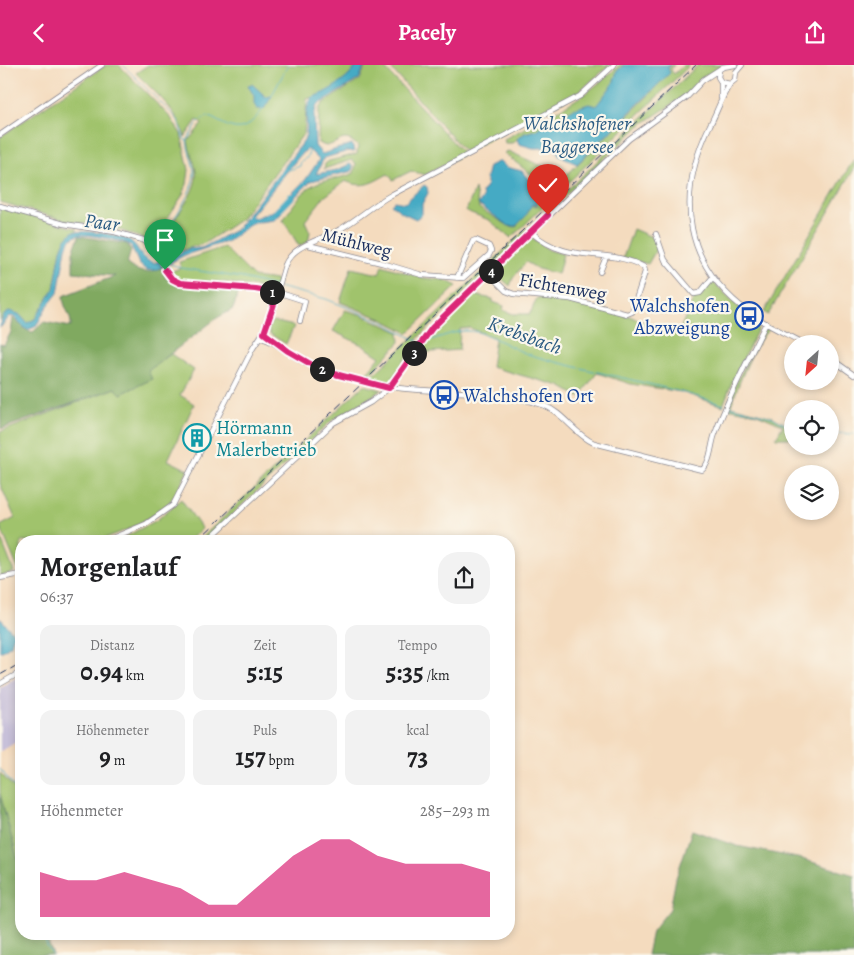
<!DOCTYPE html>
<html lang="de">
<head>
<meta charset="utf-8">
<style>
  body { margin:0; font-family:Alegreya,serif; background:#f2f2f2; color:#202124; height:100vh; display:flex; flex-direction:column; font-size:19px; white-space:nowrap }
  * { box-sizing:border-box; margin:0 }
  p { font-size:16px; color:#757577 }
  .icon { flex:none; width:28px; height:28px; fill:none; stroke:currentColor; stroke-width:2; stroke-linecap:round; stroke-linejoin:round }
  .map { position:relative; flex:1; overflow:hidden }
  .sheet { position:absolute; left:15px; top:470px; width:500px; height:405px; display:flex; flex-direction:column; background:#fff; border-radius:20px; box-shadow:0 2px 8px #0003 }
  .sheet>* { flex:none }
  .needle { width:32px; rotate:207deg }
  .controls { position:absolute; left:784px; top:270px; display:grid; gap:10px }
  .controls a { display:grid; place-items:center; width:55px; height:55px; border-radius:50%; background:#fff; box-shadow:0 2px 8px #0003; font-size:25px }
  .pin { position:absolute; display:grid; place-items:center; width:42px; height:42px; color:#fff; margin:-51px -21px; border-radius:50% 50% 50% 0; rotate:-45deg; box-shadow:0 0 5px #0007 }
  .pin .icon { rotate:45deg }
  .km { position:absolute; width:25px; height:25px; margin:-12px; border-radius:50%; background:#222; color:#fff; font-size:14px; line-height:25px; text-align:center }
  .round { display:grid; place-items:center; flex:none; width:52px; height:52px; border-radius:20px; background:#f2f2f2 }
  .summary { display:flex; align-items:center; justify-content:space-between; height:85px; padding:0 25px }
  h1 { font-size:28px; font-weight:700; line-height:38px }
  .stats { display:grid; grid-template-columns:repeat(3,1fr); gap:8px; height:85px; padding:5px 25px }
  .stats div { display:grid; align-content:center; border-radius:12px; background:#f2f2f2; text-align:center }
  .stats b { font-size:25px; font-weight:700 }
  .stats small { font-size:14px; font-weight:400 }
  .stats p { font-size:14px }
  .chart { height:140px; padding:10px 25px }
  .chart p { display:flex; justify-content:space-between }
  .chart svg { width:100%; height:90px; margin-top:5px; fill:#db2777; opacity:.7 }
  header { display:flex; justify-content:space-between; align-items:center; height:65px; padding:0 25px; background:#db2777; color:#fff; font-size:22px; font-weight:700 }
  .map>svg:first-child { display:block }
  .industrial { fill:#c7c0d9 }
  .green { fill:#a0c36c; stroke:#5e7965 }
  .forest { fill:#80a960; stroke:#4e6c5f }
  .water { fill:#44aac4; stroke:#306c91 }
  .lines { fill:none; stroke-linecap:round; stroke-linejoin:round }
  .stream { stroke:#44aac4; stroke-width:1 }
  .river { stroke:#44aac4; stroke-width:7 }
  .minor-casing { stroke:#88858e; stroke-width:6 }
  .minor { stroke:#fff; stroke-width:4.5 }
  .rail { stroke:#1b2f5e; stroke-width:1; stroke-dasharray:8 4; stroke-linecap:butt }
  .route-casing { stroke:#fff; stroke-width:10 }
  .route { stroke:#db2777; stroke-width:6 }
  .labels { text-anchor:middle; stroke-width:4.5; stroke-linejoin:round; paint-order:stroke }
  .street-label { font-size:19px; fill:#1b2f5e; stroke:#fbf7ec }
  .transit-label { font-size:19px; fill:#164399; stroke:#fbf7ec; text-anchor:end }
  .culture-label { font-size:19px; fill:#0d838f; stroke:#fbf7ec; text-anchor:start }
  .water-label { font-size:20px; font-style:italic; fill:#295a82; stroke:#fbf7ec }
</style>
</head>
<body>
<header><svg class="icon" aria-label="back" viewBox="0 0 24 24"><path d="M15 5l-7 7 7 7"/></svg>Pacely<svg class="icon" aria-label="share" viewBox="0 0 24 24"><path d="M12 15V3M7 8l5-5 5 5M5 13v7h14v-7"/></svg></header>
<div class="map">
<svg width="854" height="890" viewBox="0 0 854 890">
  <rect width="100%" height="100%" fill="#fbf7ec"/>
  <filter id="ink" filterUnits="userSpaceOnUse"><feTurbulence type="fractalNoise" baseFrequency=".02" numOctaves="2"/><feDisplacementMap in="SourceGraphic" scale="10" xChannelSelector="R" yChannelSelector="G"/><feConvolveMatrix kernelMatrix="1 2 1 2 8 2 1 2 1" color-interpolation-filters="sRGB"/></filter>
  <filter id="wash" filterUnits="userSpaceOnUse"><feTurbulence type="fractalNoise" baseFrequency=".0096" numOctaves="4" result="noise"/><feDisplacementMap in="SourceGraphic" scale="20" xChannelSelector="R" yChannelSelector="G"/><feGaussianBlur stdDeviation="1.12" result="paint"/><feColorMatrix in="noise" values="0 0 0 0 0 0 0 0 0 0 0 0 0 0 0 0 0 1.4 0 .05"/><feComposite in="paint" operator="in"/></filter>
  <g filter="url(#wash)">
    <rect width="100%" height="100%" fill="#f4dbbe"/>
    <path class="industrial" d="M21 610V674L0 687V622Z"/>
    <path class="green" d="M106 0H119L171 53 181 69 189 105 187 119 182 131 152 177 117 164 72 157 0 137V72Z
      M148 0H357C348 16 325 30 307 34L304 68 241 154 205 178 166 190 161 176C170 157 198 129 196 107 195 96 189 87 188 76L202 59 197 55 185 72C179 46 154 27 136 8Z
      M366 0H382L464 89 425 110 411 106 393 115 388 109C371 118 364 124 345 116L323 133 305 156 310 167 308 177 299 181 283 155C292 143 302 124 317 118 329 113 342 114 354 108L356 98 351 95 324 104 325 99 329 96 357 89 358 81C343 67 341 78 326 81L318 78 319 44 323 38 360 15Z
      M388 0H610L575 30 465 87Z
      M619 0H624L617 6 613 19 596 42 570 45 560 55 547 57 536 65 525 68 512 78H505L504 74C544 53 587 33 619 0Z
      M671 0H674L671 5 674 9 684 0H690L511 173 489 155 466 146 475 124 479 143 509 161 516 162 532 140 537 141 538 132 552 124 650 29Z
      M698 0H722L701 13 686 30 639 61 530 164 419 272 389 319 368 315Z
      M508 86 555 107 556 113 541 108 533 111 504 88Z
      M854 94V104L768 250 764 247Z
      M0 142 78 164 65 175 61 185 54 224 35 254 28 259 19 249 3 251 0 256Z
      M633 164 654 173 657 183 648 199 623 193Z
      M530 173 534 174 549 185 563 189 558 209 538 204 526 197 513 213 510 221 494 207Z
      M224 182 254 212 277 215 275 225 224 217 179 215 169 207 181 203 179 197Z
      M382 200 422 213 445 215 457 221 408 268 382 254 340 237 351 203 379 209Z
      M711 215 755 257 758 264 732 317 723 341 681 327 631 319 597 308 579 332 560 321 491 302 495 273 470 263 460 264 459 285 418 288 429 271 473 228 478 231 493 234V237L504 241 503 245 513 249H530L537 233H548L629 251 652 260 680 264 694 233 701 230Z
      M345 245 362 250 399 267 400 277 370 309 364 311 380 292 362 280 333 266Z
      M272 256 294 261 286 279 270 269 268 263Z
      M765 264H770C755 274 737 323 731 341L773 352 792 363V373H776L783 360 757 349 727 343 736 317Z
      M171 289 194 305 180 330 194 339 168 395 188 405 177 428 164 444 129 464 98 476H21V506L18 504 0 461 15 453 0 419V367L115 323 121 329 151 314 147 306Z
      M364 320 382 325 331 356 204 476H198Z
      M181 434 202 464 188 476H129L125 472 157 455Z
      M0 471 14 507 0 511Z
      M0 708 18 727 17 733 21 740V796L18 797 0 729Z"/>
    <path class="forest" d="M79 171 127 179 131 185 127 199C138 208 149 210 162 202L166 213 176 220 240 224 233 244 217 253 148 306 152 314 121 329 115 323 1 364 0 279 4 280 11 267 13 253 28 266 33 267 44 257 71 262C72 250 63 243 63 231L115 211 73 207V187Z
      M0 729 18 796H21V869H45L53 890H0Z
      M692 765 737 781 802 794 854 810V890H647L652 866 670 844 676 813Z"/>
    <path class="water" d="M357 0H365L359 14 317 40 314 51 315 81 322 89 352 79 354 87 349 86 324 93 316 109 337 105 350 99 353 101 352 106 311 116 288 139 284 136 306 114 319 95 308 84 302 88 251 151 255 153 278 144 282 148 274 155 252 158 228 176 185 190 156 205H146L139 199 131 181 127 178C117 175 90 169 79 170 73 171 68 177 66 183L58 228 46 243 39 256 35 262 27 265 14 252 10 251 0 263 3 251 10 246 19 249 27 258 35 254 54 224 61 185 65 175 72 167C84 165 125 169 133 178 142 187 138 193 154 198L189 184 202 183 237 164 304 76C310 63 302 45 312 33 315 31 320 29 323 28 336 21 350 13 357 0Z
      M624 0H671L668 3 670 8 577 99 559 91 557 83H533L519 79 517 74 525 68 536 65 547 57 560 55 570 45 589 39 596 41 613 19 617 6Z
      M252 19 266 32 272 31 264 44H257L254 39V31L248 20Z
      M500 96 506 102 522 106 528 114 543 116 548 123 537 132 536 140 532 139 526 151 516 161H509L478 139 483 133 482 128 487 119 486 113 489 101Z
      M424 120 427 122 428 128 422 139V149L416 154 401 147 391 139 394 136 405 138Z
      M0 553 14 569 11 580 2 586H0Z"/>
    <g class="lines">
      <path class="stream" d="M123 0 178 55 184 74 187 76
        M271 32 288 0
        M289 105 300 101 301 96 308 92 309 85
        M166 192 157 179C168 162 196 126 194 106 193 96 188 87 187 76L198 57 208 51C235 65 242 72 263 44
        M168 198 181 203 243 213 326 234 381 256 419 277
        M426 276C440 273 456 265 470 266 490 267 514 286 534 291 597 309 662 319 724 340
        M728 341 772 352 792 363
        M830 368 854 369
        M0 704 21 730
        M42 869 48 883 53 890"/>
      <path class="river" d="M273 151 291 132"/>
    </g>
  </g>
  <g filter="url(#ink)">
    <g class="lines">
      <defs>
        <path id="minor" d="M719 6 718 12 721 17 730 19 735 15 736 7 742 0
          M730 19C722 31 717 47 710 60 675 132 683 200 751 249 768 261 787 269 805 279
          M721 33V17
          M0 70 102 0
          M0 141 64 159 115 167 143 175 153 182 169 211 180 218 255 224 267 225 275 230
          M656 169 665 195 694 229 700 228 713 212
          M308 180 382 198 422 210 463 213 489 190 491 186 489 181 476 175 473 176 457 213
          M600 207 606 192
          M488 208 506 226 514 229 570 234 627 249 632 247 645 207 644 202C606 181 569 201 531 167
          M277 227 305 236 300 256
          M262 273C277 277 288 287 301 295 319 305 339 310 358 315 418 333 484 320 543 340 564 348 574 369 594 378L702 405C711 398 711 379 715 369 729 330 748 295 766 258
          M830 293 854 310
          M105 476 146 459 173 440 253 283 267 262 285 200C294 178 324 175 342 163 359 153 373 140 391 130L580 31 614 0
          M207 476 333 358 371 337 389 323 432 263 629 74 687 32 703 15 723 2 735 0
          M0 513 21 509
          M0 619 21 607"/>
      </defs>
      <use href="#minor" class="minor-casing"/>
      <use href="#minor" class="minor"/>
      <path class="rail" d="M197 476 696 0
        M0 610 21 598"/>
    </g>
  </g>
  <g class="lines" filter="url(#ink)">
    <defs>
      <path id="route" d="M165 205 172 214 180 218 255 224 272 227 276 233 264 268 288 286 314 301 331 308 389 323 432 263 548 150"/>
    </defs>
    <use href="#route" class="route-casing"/>
    <use href="#route" class="route"/>
  </g>
  <defs>
    <symbol id="bus-ring" viewBox="-11 -11 22 22"><circle r="9.5" fill="#fbf7ec" stroke="#1a4fb4" stroke-width="1.5"/><path d="M-5-6H5V4H4V6H2V4H-2V6H-4V4H-5ZM-3.5-4V0h7V-4ZM-3.5 1.2v1.5H-2V1.2ZM2 1.2v1.5H3.5V1.2Z" fill="#1a4fb4"/></symbol>
    <symbol id="building-ring" viewBox="-11 -11 22 22"><circle r="9.5" fill="#fbf7ec" stroke="#0f9aa8" stroke-width="1.5"/><path d="M-4-6H4V6H1V3H-1V6H-4ZM-2.5-4.3h1.7v1.8h-1.7ZM.8-4.3h1.7v1.8H.8ZM-2.5-1h1.7V.8h-1.7ZM.8-1h1.7V.8H.8Z" fill="#0f9aa8"/></symbol>
  </defs>
  <g fill-rule="evenodd">
    <use href="#bus-ring" x="733" y="235" width="32" height="32"/>
    <use href="#bus-ring" x="428" y="314" width="32" height="32"/>
    <use href="#building-ring" x="181" y="357" width="32" height="32"/>
  </g>
  <g class="labels">
    <g class="street-label">
      <text transform="translate(357 177) rotate(14)" y="7">Mühlweg</text>
      <text transform="translate(563 221) rotate(10)" y="7">Fichtenweg</text>
    </g>
    <g class="transit-label">
      <text x="730" y="247">Walchshofen<tspan x="730" dy="22">Abzweigung</tspan></text>
      <text x="463" y="337" text-anchor="start">Walchshofen Ort</text>
    </g>
    <g class="culture-label">
      <text x="216" y="369">Hörmann<tspan x="216" dy="22">Malerbetrieb</tspan></text>
    </g>
    <g class="water-label">
      <text x="577" y="65">Walchshofener<tspan x="577" dy="23">Baggersee</tspan></text>
      <text transform="translate(102 157) rotate(7)" y="7">Paar</text>
      <text transform="translate(525 270) rotate(20)" y="7">Krebsbach</text>
    </g>
  </g>
</svg>
<div class="controls">
<a><svg class="needle" viewBox="-14 -14 28 28"><path d="M0-13l5 13h-10z" fill="#e53935"/><path d="M0 13l5-13h-10z" fill="#757577"/></svg></a>
<a><svg class="icon" aria-label="locate" viewBox="0 0 24 24"><circle cx="12" cy="12" r="6"/><path d="M12 2v4M12 18v4M2 12h4M18 12h4"/></svg></a>
<a><svg class="icon" aria-label="layers" viewBox="0 0 24 24"><path d="M12 4l9 5-9 5-9-5zM3 14l9 5 9-5"/></svg></a>
</div>
<div class="pin" style="left:165px;top:205px;background:#1e9e55"><svg class="icon" aria-label="arrive" viewBox="0 0 24 24"><path d="M6 21V4h12l-3 4 3 4H6"/></svg></div>
<div class="pin" style="left:548px;top:150px;background:#d93025"><svg class="icon" aria-label="check" viewBox="0 0 24 24"><path d="M5 12l5 5 9-10"/></svg></div>
<b class="km" style="left:272px;top:227px">1</b>
<b class="km" style="left:322px;top:304px">2</b>
<b class="km" style="left:414px;top:288px">3</b>
<b class="km" style="left:491px;top:206px">4</b>
<section class="sheet">
<div class="summary"><div><h1>Morgenlauf</h1><p>06:37</p></div><a class="round"><svg class="icon" aria-label="share" viewBox="0 0 24 24"><path d="M12 15V3M7 8l5-5 5 5M5 13v7h14v-7"/></svg></a></div>
<div class="stats">
<div><p>Distanz</p><b>0.94<small> km</small></b></div>
<div><p>Zeit</p><b>5:15</b></div>
<div><p>Tempo</p><b>5:35<small> /km</small></b></div>
</div>
<div class="stats">
<div><p>Höhenmeter</p><b>9<small> m</small></b></div>
<div><p>Puls</p><b>157<small> bpm</small></b></div>
<div><p>kcal</p><b>73</b></div>
</div>
<div class="chart"><p><span>Höhenmeter</span>285–293 m</p>
<svg viewBox="0 0 160 44" preserveAspectRatio="none"><path d="M0 44V22L10 26L20 26L30 22L40 26L50 30L60 38L70 38L80 26L90 14L100 6L110 6L120 14L130 18L140 18L150 18L160 22V44z"/></svg>
</div>
</section>
</div>
</body>
</html>
